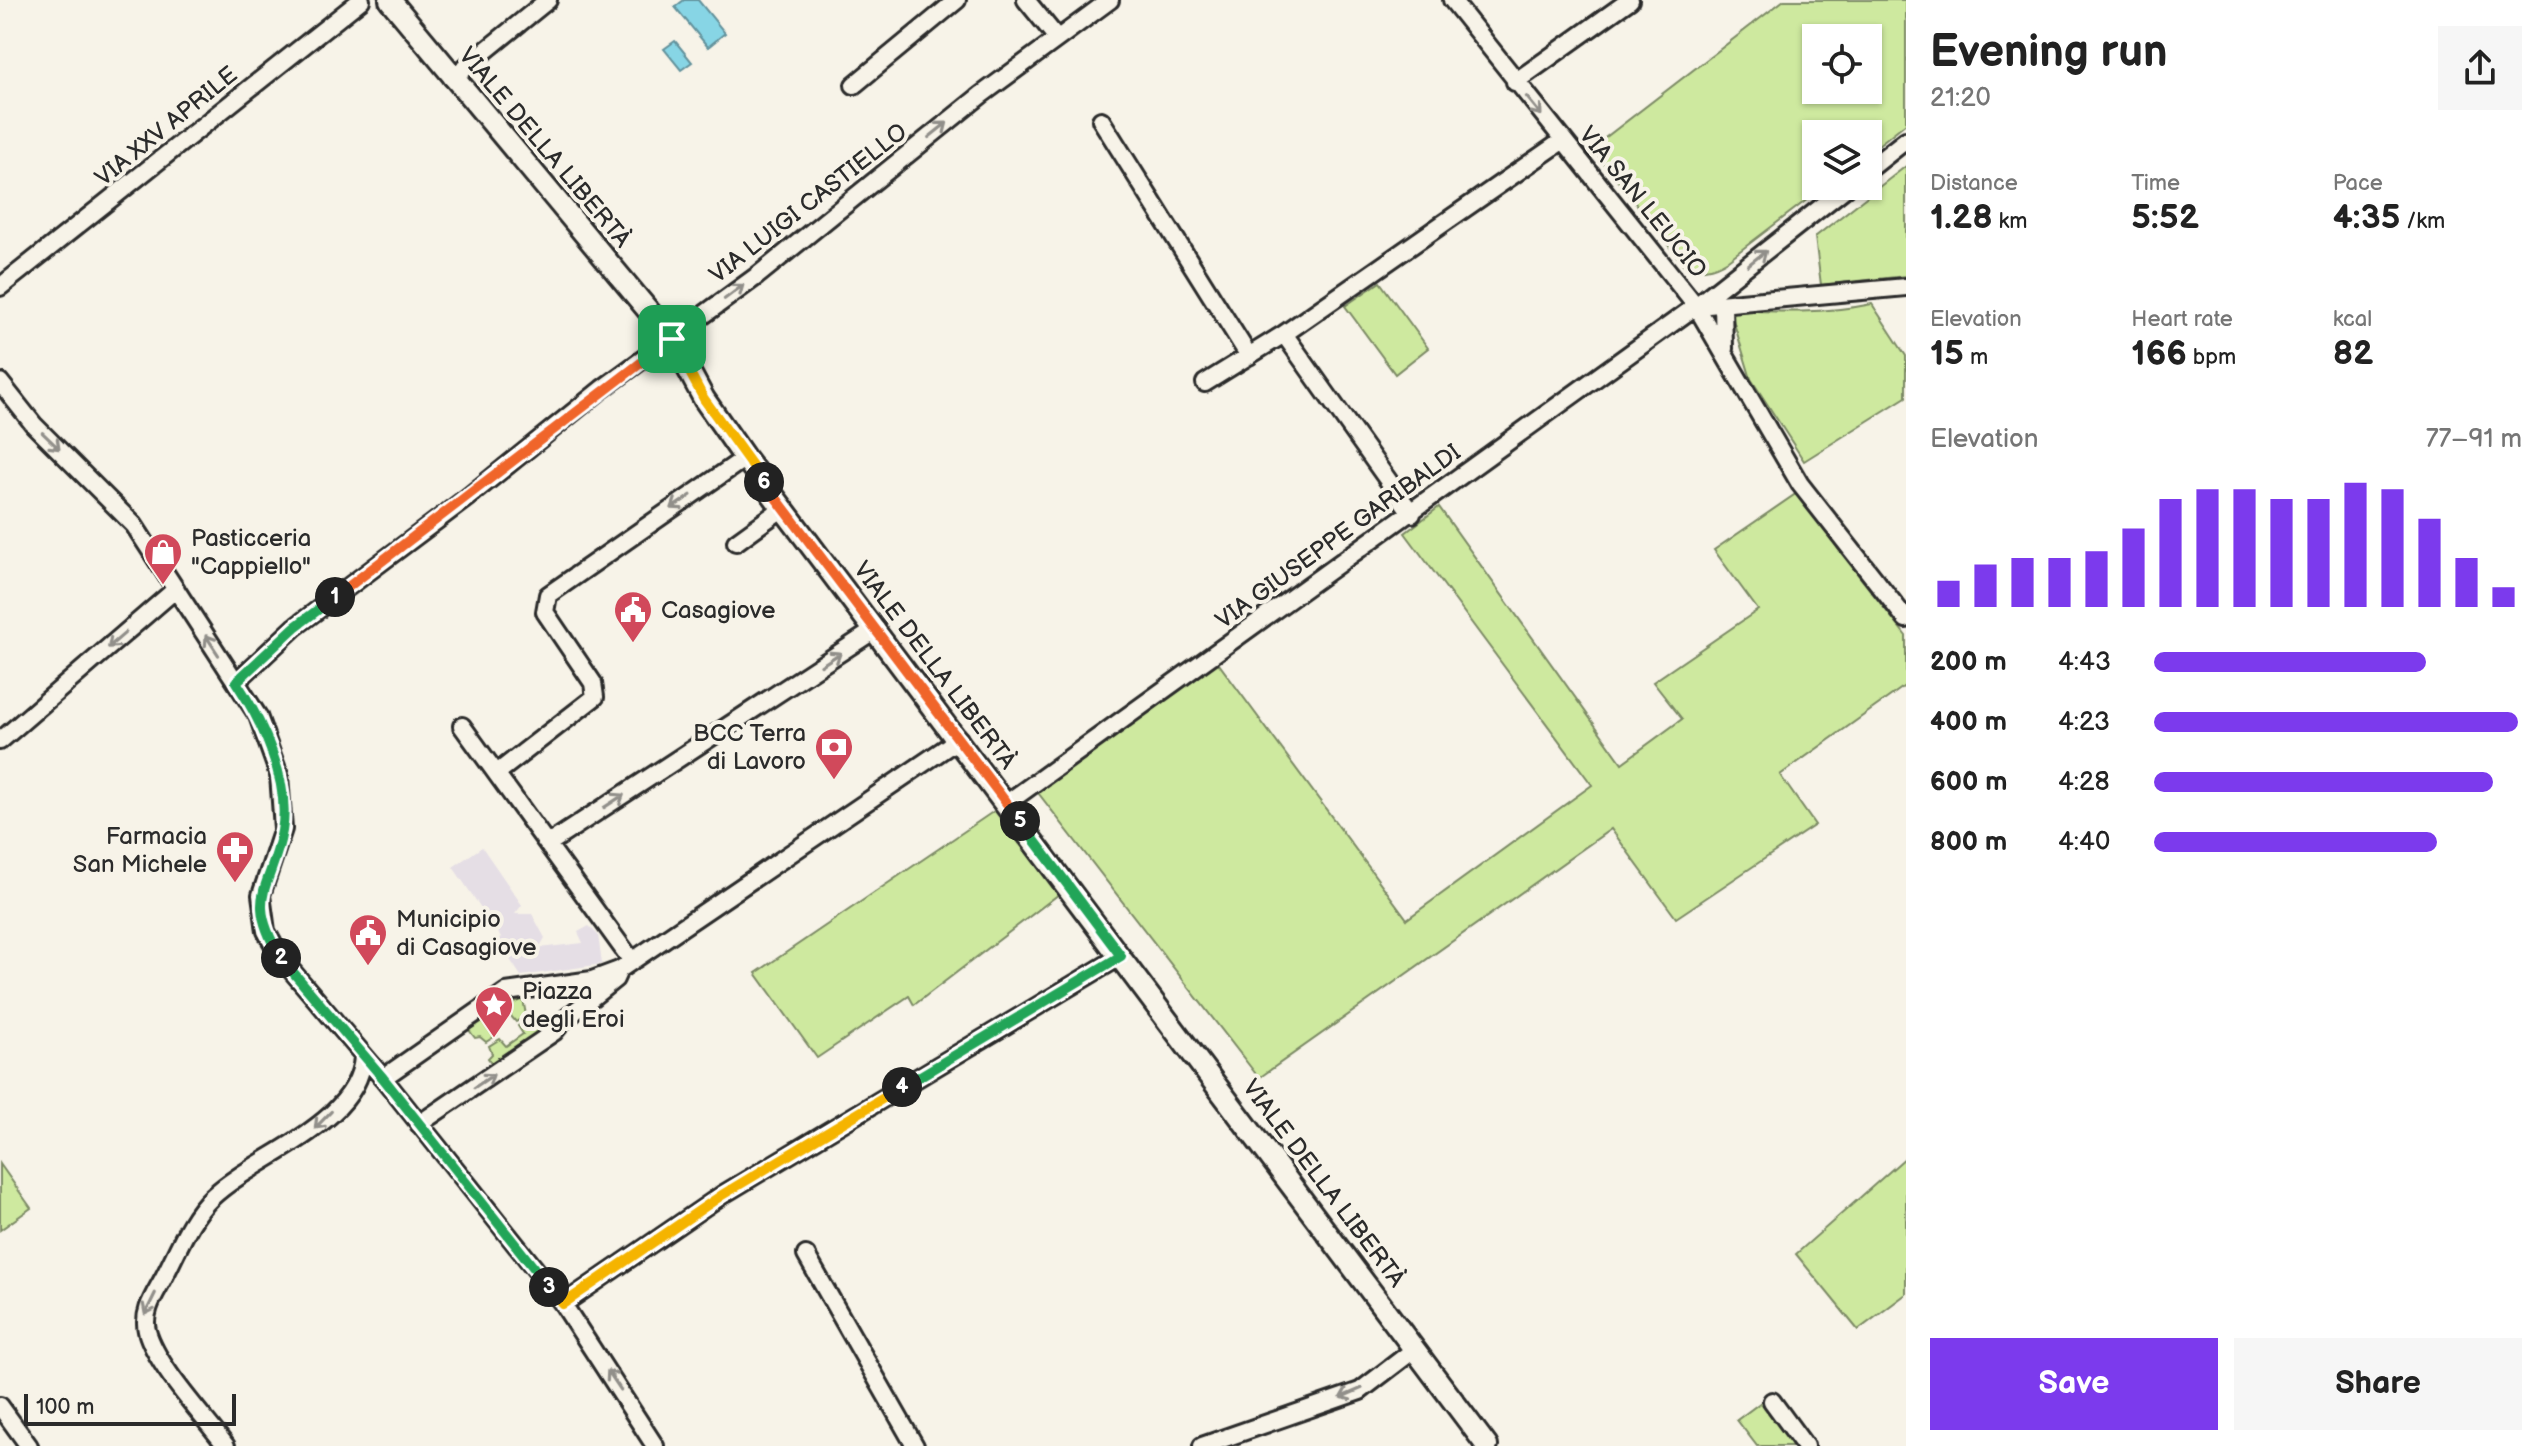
<!DOCTYPE html>
<html lang="en">
<head>
<meta charset="utf-8">
<style>
  body { margin:0; font-family:"Balsamiq Sans",sans-serif; background:#f6f6f6; color:#222; height:100vh; display:flex; flex-direction:column; font-size:30px; white-space:nowrap }
  * { box-sizing:border-box; margin:0 }
  p { font-size:26px; color:#767676 }
  .icon { flex:none; width:44px; height:44px; fill:none; stroke:currentColor; stroke-width:2; stroke-linecap:round; stroke-linejoin:round }
  .map { position:relative; flex:1; overflow:hidden }
  .drawer { display:flex; flex-direction:column; background:#fff; width:640px }
  .drawer>* { flex:none }
  .controls { position:absolute; left:1802px; top:24px; display:grid; gap:16px }
  .controls a { display:grid; place-items:center; width:80px; height:80px; border-radius:0px; background:#fff; box-shadow:0 2px 6px #0004; font-size:40px }
  .scale { position:absolute; left:24px; bottom:20px; width:212px; box-sizing:border-box; padding-left:8px; border:4px solid #2b2b2b; border-top:0; font-size:22px; line-height:28px; white-space:nowrap; color:#2b2b2b; -webkit-text-stroke:6px #f7f3e8; paint-order:stroke }
  .pin { position:absolute; display:grid; place-items:center; width:68px; height:68px; color:#fff; margin:-34px; border-radius:16px; box-shadow:0 4px 12px #0006 }
  .km { position:absolute; width:40px; height:40px; margin:-20px; border-radius:50%; background:#222; color:#fff; font-size:22px; line-height:40px; text-align:center }
  .round { display:grid; place-items:center; flex:none; width:84px; height:84px; border-radius:0px; background:#f6f6f6 }
  .summary { display:flex; align-items:center; justify-content:space-between; height:136px; padding:0 24px }
  h1 { font-size:44px; font-weight:800; line-height:60px }
  .stats { display:grid; grid-template-columns:repeat(3,1fr); gap:12px; height:136px; padding:8px 24px }
  .stats div { display:grid; align-content:center }
  .stats b { font-size:34px; font-weight:800 }
  .stats small { font-size:22px; font-weight:400 }
  .stats p { font-size:22px }
  .chart { height:224px; padding:16px 24px }
  .chart p { display:flex; justify-content:space-between }
  .chart svg { width:100%; height:144px; margin-top:8px; stroke:#7c3aed; stroke-width:6 }
  .cta { display:flex; gap:16px; margin-top:auto; padding:16px 24px }
  .cta a { flex:1; height:92px; border-radius:0px; background:#7c3aed; color:#fff; font-size:32px; font-weight:800; line-height:92px; text-align:center }
  .cta a+a { background:#f6f6f6; color:#222 }
  ul { padding:0 24px; list-style:none; font-size:26px }
  li { display:grid; grid-template-columns:128px 96px 1fr; align-items:center; height:60px }
  li i { height:20px; border-radius:10px; background:#7c3aed }
  main { display:flex; flex:1; min-height:0 }
  .map>svg:first-child { display:block }
  .built { fill:#e5dee5 }
  .green { fill:#cee99f; stroke:#7c8a65; stroke-width:2; fill-rule:evenodd }
  .water { fill:#87d5e5; stroke:#62919b; stroke-width:2 }
  .lines { fill:none; stroke-linecap:round; stroke-linejoin:round }
  .minor-casing { stroke:#2b2b2b; stroke-width:22 }
  .tertiary-casing { stroke:#2b2b2b; stroke-width:26 }
  .minor { stroke:#f7f3e8; stroke-width:16 }
  .tertiary { stroke:#f7f3e8; stroke-width:20 }
  .oneway { stroke:#918f8a }
  .split-1-casing { stroke:#fff; stroke-width:16 }
  .split-2-casing { stroke:#fff; stroke-width:16 }
  .split-3-casing { stroke:#fff; stroke-width:16 }
  .split-4-casing { stroke:#fff; stroke-width:16 }
  .split-5-casing { stroke:#fff; stroke-width:16 }
  .split-6-casing { stroke:#fff; stroke-width:16 }
  .split-7-casing { stroke:#fff; stroke-width:16 }
  .split-1 { stroke:#f0652b; stroke-width:10 }
  .split-2 { stroke:#22a559; stroke-width:10 }
  .split-3 { stroke:#22a559; stroke-width:10 }
  .split-4 { stroke:#f5b400; stroke-width:10 }
  .split-5 { stroke:#22a559; stroke-width:10 }
  .split-6 { stroke:#f0652b; stroke-width:10 }
  .split-7 { stroke:#f5b400; stroke-width:10 }
  .labels { text-anchor:middle; stroke-width:8; stroke-linejoin:round; paint-order:stroke }
  .street-label { font-size:24px; fill:#2b2b2b; stroke:#f7f3e8 }
  .poi-label { font-size:24px; fill:#2b2b2b; stroke:#f7f3e8; text-anchor:start }
</style>
</head>
<body>
<main>
<div class="map">
<svg width="1906" height="1446" viewBox="0 0 1906 1446">
  <rect width="100%" height="100%" fill="#f7f3e8"/>
  <filter id="ink" filterUnits="userSpaceOnUse"><feTurbulence type="fractalNoise" baseFrequency=".0125" numOctaves="2"/><feDisplacementMap in="SourceGraphic" scale="16" xChannelSelector="R" yChannelSelector="G"/><feConvolveMatrix kernelMatrix="1 2 1 2 8 2 1 2 1" color-interpolation-filters="sRGB"/></filter>
  <g filter="url(#ink)">
    <path class="built" d="M482 847 522 905 515 914H532L545 938 539 948 583 943 578 932 589 926 598 935 602 964 521 976 497 940 501 937 453 867Z"/>
    <path class="green" d="M1784 0H1906V123L1868 153V134H1816V186H1825L1728 260C1712 270 1700 272 1683 264L1592 148ZM1816 38H1868V90H1816Z
      M1906 166V276L1821 285 1815 237Z
      M1380 282 1428 348 1395 374 1345 306Z
      M1872 304 1906 356V397L1804 461 1751 379 1730 310C1778 312 1824 314 1872 304Z
      M1800 491 1838 549 1906 636V685L1780 775 1815 825 1676 918 1611 829 1259 1078 1032 785 1213 656 1407 919 1592 785 1405 533 1439 507 1622 763 1682 719 1653 682 1758 610 1714 550Z
      M997 809 1059 894 914 1005 909 996 817 1058 756 973Z
      M523 999 526 1015 516 1022 510 1015 502 1020 497 1012Z
      M494 1014 499 1021 492 1027 497 1035 486 1042 480 1037 475 1038 469 1030Z
      M529 1018 544 1020 550 1029 495 1068 488 1058 492 1054 489 1046 500 1039 506 1046 523 1034 518 1026Z
      M1906 1157V1294L1858 1330 1796 1254Z
      M0 1164 31 1208 0 1230Z
      M1764 1400 1798 1446H1757L1737 1420Z"/>
    <path class="water" d="M684 0H698L725 33 708 47 675 7Z
      M675 41 692 62 681 70 664 49Z"/>
    <g class="lines">
      <defs>
        <path id="minor" d="M1026 0 1057 38
          M1452 0 1696 306 1800 484 1906 619
          M452 78 548 0
          M1515 82 1630 0
          M854 85 957 0
          M1101 120 1249 356
          M1868 170 1906 140
          M0 287 361 0
          M1723 304 1724 349
          M1697 306 1906 287
          M1284 334 1562 141
          M0 382 34 425 134 525 258 716 279 775 283 829 261 895 266 931 280 957 383 1078 563 1304 655 1446
          M1205 383 1284 334 1412 514
          M736 542 783 508
          M236 682 295 627 468 497 602 389 757 276 981 95 1110 0
          M462 726 632 961
          M0 741 176 589
          M497 773 595 697 593 683 545 612 548 595 745 458
          M1007 803 1696 306 1848 186
          M548 844 876 629
          M619 970 959 739
          M383 1078 506 992 592 980 619 970 615 979 563 1021 554 1032 419 1124
          M806 1255 915 1446
          M563 1304 722 1195 1121 956
          M1772 1401 1805 1446
          M0 1406 29 1446
          M226 1446C203 1415 157 1367 147 1331 142 1310 156 1293 165 1275 179 1248 190 1218 212 1197 255 1156 359 1124 363 1057
          M1202 1446 1360 1391 1415 1349"/>
        <path id="tertiary" d="M390 0 672 339 704 399 745 458 1487 1446"/>
      </defs>
      <use href="#minor" class="minor-casing"/>
      <use href="#tertiary" class="tertiary-casing"/>
      <use href="#minor" class="minor"/>
      <use href="#tertiary" class="tertiary"/>
    </g>
    <defs><path id="oneway-shaft" d="M-6 0H5M1.5-3L5.5 0L1.5 3" fill="none" stroke-width="1.6" stroke-linecap="round" stroke-linejoin="round" transform="scale(2)"/></defs>
    <g class="oneway">
      <use href="#oneway-shaft" transform="translate(1534 106) rotate(51)"/>
      <use href="#oneway-shaft" transform="translate(938 130) rotate(-39)"/>
      <use href="#oneway-shaft" transform="translate(1757 258) rotate(-38)"/>
      <use href="#oneway-shaft" transform="translate(734 292) rotate(-37)"/>
      <use href="#oneway-shaft" transform="translate(51 441) rotate(44)"/>
      <use href="#oneway-shaft" transform="translate(681 502) rotate(146)"/>
      <use href="#oneway-shaft" transform="translate(117 640) rotate(139)"/>
      <use href="#oneway-shaft" transform="translate(212 645) rotate(-123)"/>
      <use href="#oneway-shaft" transform="translate(831 659) rotate(-33)"/>
      <use href="#oneway-shaft" transform="translate(614 801) rotate(-33)"/>
      <use href="#oneway-shaft" transform="translate(484 1081) rotate(-34)"/>
      <use href="#oneway-shaft" transform="translate(323 1120) rotate(134)"/>
      <use href="#oneway-shaft" transform="translate(150 1304) rotate(116)"/>
      <use href="#oneway-shaft" transform="translate(614 1380) rotate(-124)"/>
      <use href="#oneway-shaft" transform="translate(1351 1393) rotate(157)"/>
    </g>
  </g>
  <g class="lines" filter="url(#ink)">
    <defs>
      <path id="split-1" d="M335 597 672 339"/>
      <path id="split-2" d="M281 958C243 895 272 889 282 831 291 782 262 721 236 682L295 627 335 597"/>
      <path id="split-3" d="M281 958 383 1078 549 1287"/>
      <path id="split-4" d="M549 1287 563 1304 722 1195 902 1087"/>
      <path id="split-5" d="M902 1087 1121 956 1020 821"/>
      <path id="split-6" d="M764 482 1020 821"/>
      <path id="split-7" d="M672 339 704 399 764 482"/>
    </defs>
    <use href="#split-1" class="split-1-casing"/>
    <use href="#split-2" class="split-2-casing"/>
    <use href="#split-3" class="split-3-casing"/>
    <use href="#split-4" class="split-4-casing"/>
    <use href="#split-5" class="split-5-casing"/>
    <use href="#split-6" class="split-6-casing"/>
    <use href="#split-7" class="split-7-casing"/>
    <use href="#split-1" class="split-1"/>
    <use href="#split-2" class="split-2"/>
    <use href="#split-3" class="split-3"/>
    <use href="#split-4" class="split-4"/>
    <use href="#split-5" class="split-5"/>
    <use href="#split-6" class="split-6"/>
    <use href="#split-7" class="split-7"/>
  </g>
  <defs>
    <symbol id="shop-pin" viewBox="-11 -11 22 30"><path d="M0 17L-7.5 6A9.5 9.5 0 1 1 7.5 6Z" fill="#d1495b" stroke="#f7f3e8"/><path d="M-5-2.5h2.3a2.7 3.5 0 0 1 5.4 0H5L5.5 6h-11ZM-1.5-2.5h3a1.5 2.3 0 0 0-3 0Z" fill="#fff"/></symbol>
    <symbol id="civic-pin" viewBox="-11 -11 22 30"><path d="M0 17L-7.5 6A9.5 9.5 0 1 1 7.5 6Z" fill="#d1495b" stroke="#f7f3e8"/><path d="M-.6-6.5H3V-4.5H.6V-3L4-1V1h2V6H-6V1h2V-1L-.6-3ZM-1.2 2.5V6h2.4V2.5Z" fill="#fff"/></symbol>
    <symbol id="bank-pin" viewBox="-11 -11 22 30"><path d="M0 17L-7.5 6A9.5 9.5 0 1 1 7.5 6Z" fill="#d1495b" stroke="#f7f3e8"/><path d="M-6-4H6V4H-6ZM0-2.3a2.3 2.3 0 1 0 0 4.6a2.3 2.3 0 1 0 0-4.6Z" fill="#fff"/></symbol>
    <symbol id="pharmacy-pin" viewBox="-11 -11 22 30"><path d="M0 17L-7.5 6A9.5 9.5 0 1 1 7.5 6Z" fill="#d1495b" stroke="#f7f3e8"/><path d="M-2-6h4v4h4v4h-4v4h-4v-4h-4v-4h4Z" fill="#fff"/></symbol>
    <symbol id="sight-pin" viewBox="-11 -11 22 30"><path d="M0 17L-7.5 6A9.5 9.5 0 1 1 7.5 6Z" fill="#d1495b" stroke="#f7f3e8"/><path d="M0-6L1.8-2.2L6-1.7L2.9 1.2L3.7 5.4L0 3.3L-3.7 5.4L-2.9 1.2L-6-1.7L-1.8-2.2Z" fill="#fff"/></symbol>
  </defs>
  <g fill-rule="evenodd">
    <use href="#shop-pin" x="141" y="530" width="44" height="60"/>
    <use href="#civic-pin" x="611" y="588" width="44" height="60"/>
    <use href="#bank-pin" x="812" y="725" width="44" height="60"/>
    <use href="#pharmacy-pin" x="213" y="828" width="44" height="60"/>
    <use href="#civic-pin" x="346" y="911" width="44" height="60"/>
    <use href="#sight-pin" x="472" y="983" width="44" height="60"/>
  </g>
  <g class="labels">
    <g class="street-label">
      <text transform="translate(166 126) rotate(-39)" y="8">VIA XXV APRILE</text>
      <text transform="translate(545 147) rotate(50)" y="8">VIALE DELLA LIBERTÀ</text>
      <text transform="translate(1643 202) rotate(51)" y="8">VIA SAN LEUCIO</text>
      <text transform="translate(808 203) rotate(-38)" y="8">VIA LUIGI CASTIELLO</text>
      <text transform="translate(1338 536) rotate(-36)" y="8">VIA GIUSEPPE GARIBALDI</text>
      <text transform="translate(935 665) rotate(53)" y="8">VIALE DELLA LIBERTÀ</text>
      <text transform="translate(1324 1183) rotate(53)" y="8">VIALE DELLA LIBERTÀ</text>
    </g>
    <g class="poi-label">
      <text x="191" y="546">Pasticceria<tspan x="191" dy="28">"Cappiello"</tspan></text>
      <text x="661" y="618">Casagiove</text>
      <text x="806" y="741" text-anchor="end">BCC Terra<tspan x="806" dy="28">di Lavoro</tspan></text>
      <text x="207" y="844" text-anchor="end">Farmacia<tspan x="207" dy="28">San Michele</tspan></text>
      <text x="396" y="927">Municipio<tspan x="396" dy="28">di Casagiove</tspan></text>
      <text x="522" y="999">Piazza<tspan x="522" dy="28">degli Eroi</tspan></text>
    </g>
  </g>
</svg>
<div class="controls">
<a><svg class="icon" aria-label="locate" viewBox="0 0 24 24"><circle cx="12" cy="12" r="6"/><path d="M12 2v4M12 18v4M2 12h4M18 12h4"/></svg></a>
<a><svg class="icon" aria-label="layers" viewBox="0 0 24 24"><path d="M12 4l9 5-9 5-9-5zM3 14l9 5 9-5"/></svg></a>
</div>
<div class="scale">100 m</div>
<div class="pin" style="left:672px;top:339px;background:#1e9e55"><svg class="icon" aria-label="arrive" viewBox="0 0 24 24"><path d="M6 21V4h12l-3 4 3 4H6"/></svg></div>
<b class="km" style="left:335px;top:597px">1</b>
<b class="km" style="left:281px;top:958px">2</b>
<b class="km" style="left:549px;top:1287px">3</b>
<b class="km" style="left:902px;top:1087px">4</b>
<b class="km" style="left:1020px;top:821px">5</b>
<b class="km" style="left:764px;top:482px">6</b>
</div>
<section class="drawer">
<div class="summary"><div><h1>Evening run</h1><p>21:20</p></div><a class="round"><svg class="icon" aria-label="share" viewBox="0 0 24 24"><path d="M12 15V3M7 8l5-5 5 5M5 13v7h14v-7"/></svg></a></div>
<div class="stats">
<div><p>Distance</p><b>1.28<small> km</small></b></div>
<div><p>Time</p><b>5:52</b></div>
<div><p>Pace</p><b>4:35<small> /km</small></b></div>
</div>
<div class="stats">
<div><p>Elevation</p><b>15<small> m</small></b></div>
<div><p>Heart rate</p><b>166<small> bpm</small></b></div>
<div><p>kcal</p><b>82</b></div>
</div>
<div class="chart"><p><span>Elevation</span>77–91 m</p>
<svg viewBox="0 0 160 44" preserveAspectRatio="none"><path d="M5 44V36M15 44V31M25 44V29M35 44V29M45 44V27M55 44V20M65 44V11M75 44V8M85 44V8M95 44V11M105 44V11M115 44V6M125 44V8M135 44V17M145 44V29M155 44V38"/></svg>
</div>
<ul>
<li><b>200 m</b>4:43<i style="width:74%"></i></li>
<li><b>400 m</b>4:23<i style="width:99%"></i></li>
<li><b>600 m</b>4:28<i style="width:92%"></i></li>
<li><b>800 m</b>4:40<i style="width:77%"></i></li>
</ul>
<div class="cta"><a>Save</a><a>Share</a></div>
</section>
</main>
</body>
</html>
